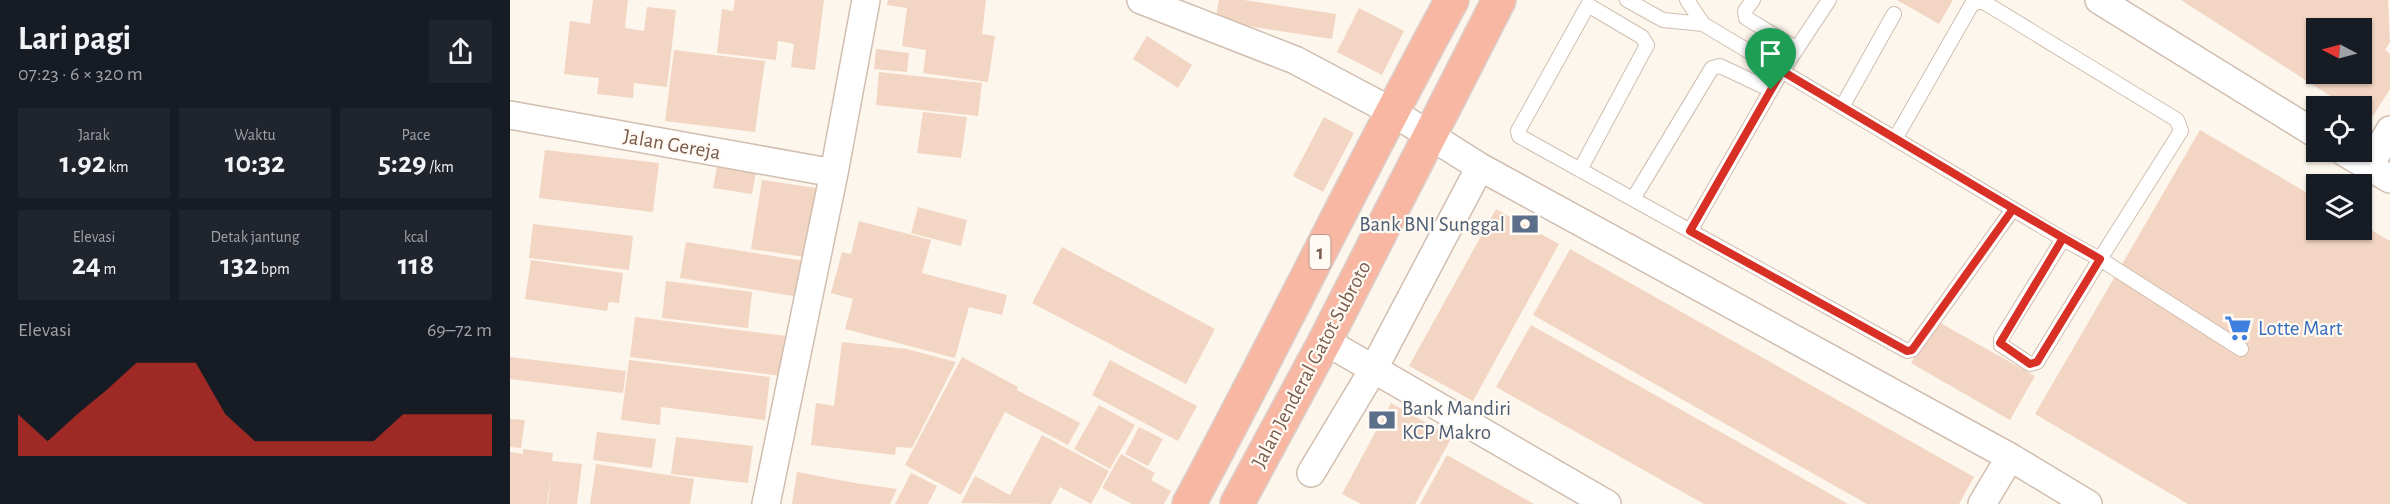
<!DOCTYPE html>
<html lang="id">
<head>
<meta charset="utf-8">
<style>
  body { margin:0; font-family:"Alegreya Sans",sans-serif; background:#20242c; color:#f1f3f6; height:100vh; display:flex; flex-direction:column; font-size:22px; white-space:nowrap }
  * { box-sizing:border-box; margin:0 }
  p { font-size:20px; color:#9ea1a6 }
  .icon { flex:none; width:33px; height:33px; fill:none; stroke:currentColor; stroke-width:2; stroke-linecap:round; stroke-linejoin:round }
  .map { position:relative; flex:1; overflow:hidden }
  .panel { display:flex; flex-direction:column; background:#171b24; width:510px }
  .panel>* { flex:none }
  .needle { width:39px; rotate:276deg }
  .buttons { position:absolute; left:1796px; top:18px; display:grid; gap:12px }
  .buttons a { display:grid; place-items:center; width:66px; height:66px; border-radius:0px; background:#171b24; box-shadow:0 2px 4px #0004; font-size:30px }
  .pin { position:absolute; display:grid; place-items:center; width:51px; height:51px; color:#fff; margin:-62px -26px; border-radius:50% 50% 50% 0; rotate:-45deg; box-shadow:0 0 6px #0007 }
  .pin .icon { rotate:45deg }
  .round { display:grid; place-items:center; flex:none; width:63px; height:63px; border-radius:0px; background:#20242c }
  .headline { display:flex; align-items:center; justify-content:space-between; height:102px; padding:0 18px }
  h1 { font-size:33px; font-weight:700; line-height:45px }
  .figures { display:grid; grid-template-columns:repeat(3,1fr); gap:9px; height:102px; padding:6px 18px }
  .figures div { display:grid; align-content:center; border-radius:0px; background:#20242c; text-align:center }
  .figures b { font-size:30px; font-weight:700 }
  .figures small { font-size:16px; font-weight:400 }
  .figures p { font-size:16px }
  .chart { height:168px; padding:12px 18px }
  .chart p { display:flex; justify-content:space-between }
  .chart svg { width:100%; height:108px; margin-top:6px; fill:#d93025; opacity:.7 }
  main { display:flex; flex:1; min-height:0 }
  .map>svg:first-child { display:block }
  .building { fill:#f3d5c3; fill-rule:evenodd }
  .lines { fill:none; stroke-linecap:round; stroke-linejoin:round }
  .lane-casing { stroke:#d1beb0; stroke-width:16 }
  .street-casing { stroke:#d1beb0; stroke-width:30 }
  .highway-casing { stroke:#dad1cd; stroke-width:36 }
  .lane { stroke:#fff; stroke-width:14 }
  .street { stroke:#fff; stroke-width:27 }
  .highway { stroke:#f7b7a3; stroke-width:33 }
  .route-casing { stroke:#fff; stroke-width:12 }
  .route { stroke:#d93025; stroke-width:8 }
  .labels { text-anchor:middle; stroke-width:4.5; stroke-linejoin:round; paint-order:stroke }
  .shield { fill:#fffaf3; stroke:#a28b7f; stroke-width:1.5 }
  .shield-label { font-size:20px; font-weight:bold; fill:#7a5c4d }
  .street-label { font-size:21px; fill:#7a5c4d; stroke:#fffaf3 }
  .service-label { font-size:21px; fill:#4e5e75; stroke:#fffaf3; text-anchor:end }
  .shop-label { font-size:21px; fill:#366cbe; stroke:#fffaf3; text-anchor:start }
</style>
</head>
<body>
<main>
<section class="panel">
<div class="headline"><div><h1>Lari pagi</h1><p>07:23 · 6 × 320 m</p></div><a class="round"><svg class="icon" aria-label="share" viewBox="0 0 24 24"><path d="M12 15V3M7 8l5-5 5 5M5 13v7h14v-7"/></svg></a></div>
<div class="figures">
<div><p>Jarak</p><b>1.92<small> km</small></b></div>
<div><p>Waktu</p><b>10:32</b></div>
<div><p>Pace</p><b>5:29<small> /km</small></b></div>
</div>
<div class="figures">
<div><p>Elevasi</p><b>24<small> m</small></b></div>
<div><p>Detak jantung</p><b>132<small> bpm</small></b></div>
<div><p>kcal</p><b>118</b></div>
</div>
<div class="chart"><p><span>Elevasi</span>69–72 m</p>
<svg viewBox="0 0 160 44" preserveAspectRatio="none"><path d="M0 44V27L10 38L20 27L30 17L40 6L50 6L60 6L70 27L80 38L90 38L100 38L110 38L120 38L130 27L140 27L150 27L160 27V44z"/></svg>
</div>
</section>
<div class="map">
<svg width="1880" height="504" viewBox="0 0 1880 504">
  <rect width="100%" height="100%" fill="#fdf6ec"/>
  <path class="building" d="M83 0H118L115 28 134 31 137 7 166 10 157 87 124 83 123 98 87 94 89 78 54 74 60 21 80 24Z
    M225 0H314L305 70 281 67 284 44 268 41 266 60 207 53 212 9 223 11Z
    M378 0H476L472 34 485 36 478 82 413 73 416 50 392 46 397 8 377 5Z
    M709 0H734L826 14 822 39 705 21Z
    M1387 0H1443L1429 24Z
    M1671 0H1878L1880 42 1875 50 1880 54V89L1859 122 1851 116V106H1836ZM1806 28H1851V74H1806Z
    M849 8 894 31 872 75 827 52Z
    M637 36 682 65 668 88 623 59Z
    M366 49 399 53 397 72 364 69Z
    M164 50 255 61 245 132 155 121Z
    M369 72 472 83 468 116 366 105Z
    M413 112 457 117 451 158 407 153Z
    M814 117 844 133 813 192 783 176Z
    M1690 130 1806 198V230H1851V224L1880 241V504H1678L1525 414Z
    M35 150 149 163 143 212 29 198Z
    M207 166 246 172 242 194 203 188Z
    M252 180 313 189 302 258 241 249Z
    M408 207 457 220 451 246 401 233Z
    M986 209 1049 244 963 401 899 366Z
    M349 221 421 240 412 273 497 295 492 315 459 307 445 358 335 329 343 299 321 293 332 252 341 254Z
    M23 224 123 236 119 270 19 258Z
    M176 242 301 262 296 298 170 278Z
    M552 247 705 329 676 384 522 303Z
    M1060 249 1464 477 1449 504H1357L1023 315Z
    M21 260 113 273 109 303 99 302 97 311 15 299Z
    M156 281 242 292 238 328 152 318Z
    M125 317 276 336 271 376 120 357Z
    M1425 320 1525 376 1500 420 1401 363Z
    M1021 325 1338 504H1194L986 387Z
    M332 342 397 349 446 362 402 448 386 447 385 455 301 445 306 403 324 406Z
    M0 357 116 371 113 393 0 379Z
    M452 357 508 387 507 390 570 423 558 445 495 412 451 495 395 465Z
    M119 360 260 377 255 420 151 407 150 425 111 420Z
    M600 360 687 406 668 441 582 395Z
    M881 403 942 437 905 504H851L832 494Z
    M589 405 625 425 600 469 564 449Z
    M0 419 15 420 11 448 0 447Z
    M629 427 653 439 638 466 615 454Z
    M87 432 146 439 142 468 83 460Z
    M532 435 599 471 581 504 550 487 541 504 451 503 465 476 500 495Z
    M166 437 243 446 238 483 161 474Z
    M13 449 43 453 42 461 72 464 67 504H38L41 475 37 504H0V452L13 454Z
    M611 454 645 473 641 480 661 491 654 504H622L592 488Z
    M937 455 1024 504H910Z
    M86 464 184 479 180 504H80Z
    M287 472 345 483 387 489 380 504H282Z
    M401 473 427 486 418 504H385Z"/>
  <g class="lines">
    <defs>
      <path id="lane" d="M1117 0 1153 20 1193 24 1553 239
        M1177 0 1193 24
        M1243 0 1235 11 1236 18 1287 49
        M1332 107 1384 14
        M1385 139 1462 4 1472 1 1667 120 1671 131 1590 259 1553 239 1491 339V345L1520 364 1527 362 1590 259 1731 349
        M1070 170 1137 45 1132 37 1078 5 1008 131 1009 136C1138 208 1268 279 1397 351L1402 350 1503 209
        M1123 199 1202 68 1210 66 1261 90
        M1180 231 1272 71 1319 0"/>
      <path id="street" d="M631 0 785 60 881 111 970 167 1500 457 1578 504
        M1589 0 1806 134
        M0 115 324 173
        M1834 152 1880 179
        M1859 167 1880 130
        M815 341 1097 504
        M801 473 863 370 970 167
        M256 504 324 173 356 0
        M1472 504 1500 457"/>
      <path id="highway" d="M679 504C769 337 851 166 942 0
        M727 504 815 341 989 0"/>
    </defs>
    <use href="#lane" class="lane-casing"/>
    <use href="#street" class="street-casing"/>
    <use href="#highway" class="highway-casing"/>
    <use href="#lane" class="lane"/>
    <use href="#street" class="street"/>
    <use href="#highway" class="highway"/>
  </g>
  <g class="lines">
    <defs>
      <path id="route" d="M1261 90 1180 231 1397 351 1402 350 1503 209 1590 259 1527 362 1520 364 1490 343 1553 238C1459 183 1366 127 1272 71L1261 90"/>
    </defs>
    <use href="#route" class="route-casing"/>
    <use href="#route" class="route"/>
  </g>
  <defs>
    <symbol id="bank-bare" viewBox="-9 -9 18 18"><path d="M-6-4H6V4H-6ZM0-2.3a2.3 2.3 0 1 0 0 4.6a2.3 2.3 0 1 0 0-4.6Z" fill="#5c6f8a" stroke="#fffaf3" stroke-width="2.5" paint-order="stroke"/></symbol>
    <symbol id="supermarket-bare" viewBox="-9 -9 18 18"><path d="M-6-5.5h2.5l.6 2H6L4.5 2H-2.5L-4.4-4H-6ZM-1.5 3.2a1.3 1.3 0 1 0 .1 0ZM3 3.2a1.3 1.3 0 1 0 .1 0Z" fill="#3f7fe0" stroke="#fffaf3" stroke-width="2.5" paint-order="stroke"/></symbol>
  </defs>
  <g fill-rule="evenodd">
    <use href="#bank-bare" x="996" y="205" width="38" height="38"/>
    <use href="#supermarket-bare" x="1709" y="309" width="38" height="38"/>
    <use href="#bank-bare" x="853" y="401" width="38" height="38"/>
  </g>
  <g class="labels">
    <rect class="shield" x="799.5" y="235" width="21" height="34" rx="4.5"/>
    <g class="shield-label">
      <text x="810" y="259">1</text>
    </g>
    <g class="street-label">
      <text transform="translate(162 144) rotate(10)" y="7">Jalan Gereja</text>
      <text transform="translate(801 364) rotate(-62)" y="7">Jalan Jenderal Gatot Subroto</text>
    </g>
    <g class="service-label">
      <text x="995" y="231">Bank BNI Sunggal</text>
      <text x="892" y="415" text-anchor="start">Bank Mandiri<tspan x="892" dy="24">KCP Makro</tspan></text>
    </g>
    <g class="shop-label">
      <text x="1748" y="335">Lotte Mart</text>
    </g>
  </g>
</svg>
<div class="buttons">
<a><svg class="needle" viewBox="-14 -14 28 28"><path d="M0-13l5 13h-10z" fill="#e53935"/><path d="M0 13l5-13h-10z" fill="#9ea1a6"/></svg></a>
<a><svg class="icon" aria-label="locate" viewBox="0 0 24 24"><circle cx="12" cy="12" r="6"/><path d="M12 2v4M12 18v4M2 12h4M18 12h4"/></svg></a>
<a><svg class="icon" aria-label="layers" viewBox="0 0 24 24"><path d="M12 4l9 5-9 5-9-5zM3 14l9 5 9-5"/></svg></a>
</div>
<div class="pin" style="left:1261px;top:90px;background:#1e9e55"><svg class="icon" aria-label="arrive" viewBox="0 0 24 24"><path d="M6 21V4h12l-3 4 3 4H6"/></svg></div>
</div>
</main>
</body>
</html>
